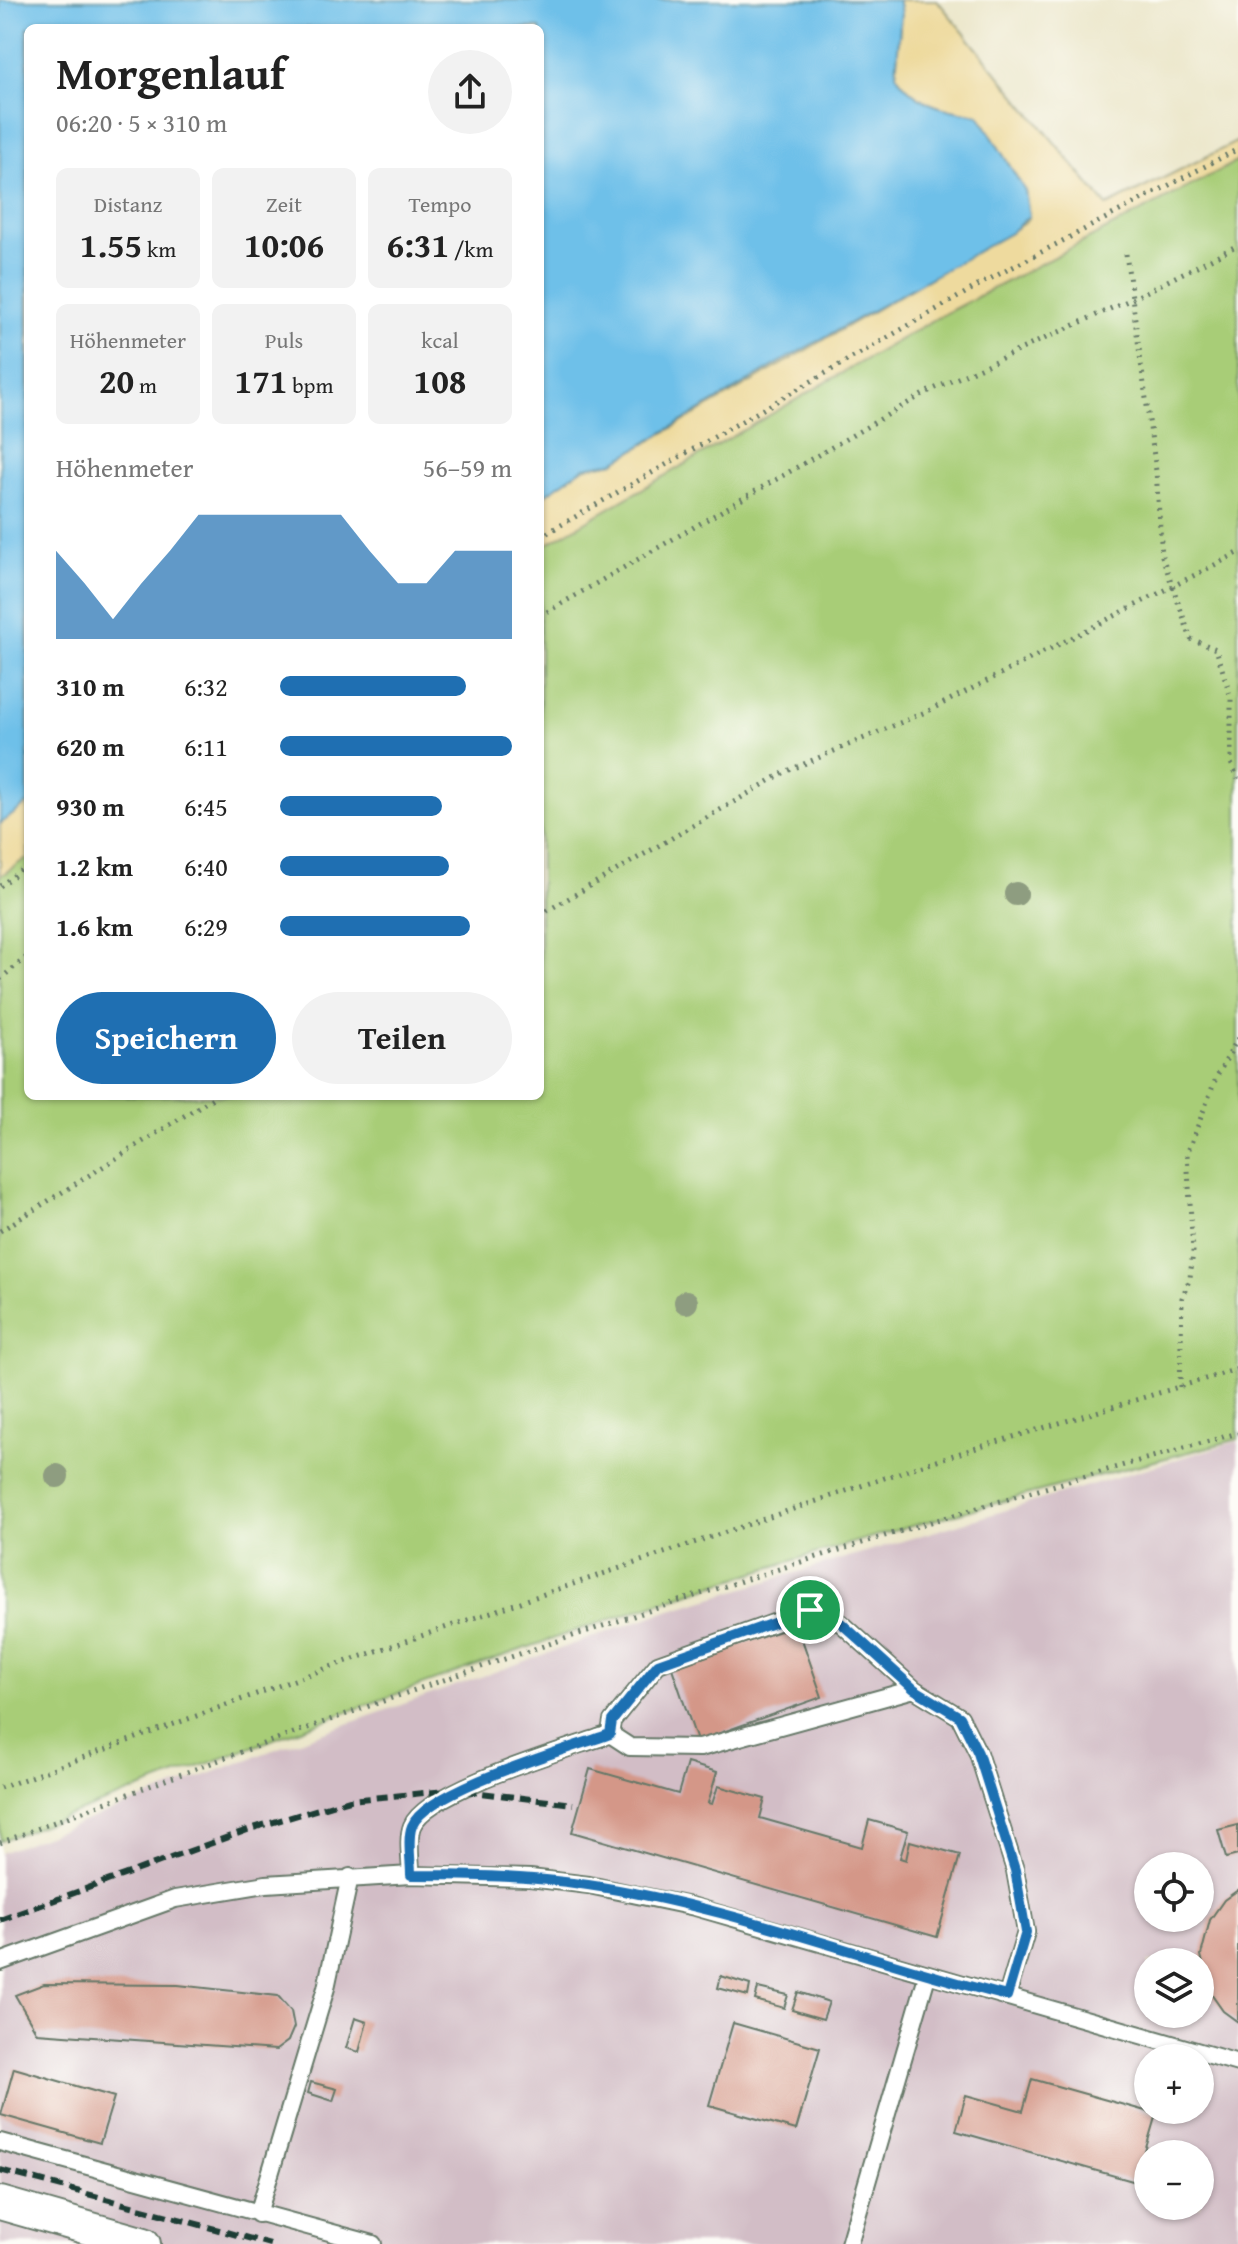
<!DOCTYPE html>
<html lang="de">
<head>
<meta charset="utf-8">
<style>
  body { margin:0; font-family:"Gentium Book Plus",serif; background:#f2f2f2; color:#222; height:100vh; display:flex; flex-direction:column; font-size:30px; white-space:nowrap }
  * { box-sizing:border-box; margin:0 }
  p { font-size:26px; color:#767676 }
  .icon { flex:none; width:44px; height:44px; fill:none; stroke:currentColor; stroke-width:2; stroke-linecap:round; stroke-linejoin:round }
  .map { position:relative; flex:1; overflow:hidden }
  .panel { position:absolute; left:24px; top:24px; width:520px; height:1076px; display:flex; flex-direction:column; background:#fff; border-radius:12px; box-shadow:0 2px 6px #0004 }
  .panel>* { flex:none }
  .fabs { position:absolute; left:1134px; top:1852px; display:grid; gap:16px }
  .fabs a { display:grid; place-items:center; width:80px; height:80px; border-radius:50%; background:#fff; box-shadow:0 2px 6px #0004; font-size:40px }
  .pin { position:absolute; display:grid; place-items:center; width:68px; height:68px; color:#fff; margin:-34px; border:4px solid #fff; border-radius:50%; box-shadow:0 2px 8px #0007 }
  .round { display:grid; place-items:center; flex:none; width:84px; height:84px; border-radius:42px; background:#f2f2f2 }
  .head { display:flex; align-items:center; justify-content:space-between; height:136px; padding:0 32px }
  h1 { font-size:44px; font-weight:700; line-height:60px }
  .figures { display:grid; grid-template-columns:repeat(3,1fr); gap:12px; height:136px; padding:8px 32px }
  .figures div { display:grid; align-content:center; border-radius:12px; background:#f2f2f2; text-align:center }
  .figures b { font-size:34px; font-weight:700 }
  .figures small { font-size:22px; font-weight:400 }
  .figures p { font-size:22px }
  .chart { height:224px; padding:16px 32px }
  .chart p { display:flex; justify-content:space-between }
  .chart svg { width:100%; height:144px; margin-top:8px; fill:#1f6fb2; opacity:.7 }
  .action { display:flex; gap:16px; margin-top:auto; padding:16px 32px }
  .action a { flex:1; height:92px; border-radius:48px; background:#1f6fb2; color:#fff; font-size:32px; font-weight:700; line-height:92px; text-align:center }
  .action a+a { background:#f2f2f2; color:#222 }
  ul { padding:0 32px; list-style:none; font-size:26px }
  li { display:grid; grid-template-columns:128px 96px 1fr; align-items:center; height:60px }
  li i { height:20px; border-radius:10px; background:#1f6fb2 }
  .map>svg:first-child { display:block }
  .industrial { fill:#d2bdc6; fill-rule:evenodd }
  .green { fill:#a8cd77; stroke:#648556; stroke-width:2 }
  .sand { fill:#eeda9e; stroke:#868c69; stroke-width:2 }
  .water { fill:#6ec0e9; stroke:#467e8e; stroke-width:2 }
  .building { fill:#d49788 }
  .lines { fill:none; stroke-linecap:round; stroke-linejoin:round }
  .service-casing { stroke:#667868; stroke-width:20 }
  .minor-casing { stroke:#667868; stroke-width:36 }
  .path { stroke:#667868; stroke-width:5; stroke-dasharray:2 6; stroke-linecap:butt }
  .service { stroke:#fff; stroke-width:16 }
  .minor { stroke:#fff; stroke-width:32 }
  .rail { stroke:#1f3d34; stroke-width:6; stroke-dasharray:12 6; stroke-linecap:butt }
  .tree { fill:#8e9d80 }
  .route-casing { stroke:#fff; stroke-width:16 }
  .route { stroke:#1f6fb2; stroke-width:10 }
</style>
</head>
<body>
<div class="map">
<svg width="1238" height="2244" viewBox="0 0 1238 2244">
  <rect width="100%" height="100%" fill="#fdfcf7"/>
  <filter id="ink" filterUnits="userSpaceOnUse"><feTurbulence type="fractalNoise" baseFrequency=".0125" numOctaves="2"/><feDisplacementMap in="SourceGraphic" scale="16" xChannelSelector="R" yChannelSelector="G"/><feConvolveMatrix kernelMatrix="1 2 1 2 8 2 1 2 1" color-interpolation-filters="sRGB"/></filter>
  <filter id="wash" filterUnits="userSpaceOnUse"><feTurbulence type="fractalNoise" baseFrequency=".006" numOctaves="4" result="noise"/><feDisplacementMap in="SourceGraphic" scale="32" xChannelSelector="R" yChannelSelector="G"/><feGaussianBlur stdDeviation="1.8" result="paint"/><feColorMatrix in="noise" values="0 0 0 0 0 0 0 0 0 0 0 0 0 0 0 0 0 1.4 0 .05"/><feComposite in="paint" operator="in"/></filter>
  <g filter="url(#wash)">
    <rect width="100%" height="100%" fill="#ebe6c9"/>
    <path class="industrial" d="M1238 1441V2244H0V1853L265 1753 664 1612ZM1148 1866H1200V1918H1148ZM1148 1962H1200V2014H1148ZM1148 2058H1200V2110H1148ZM1148 2154H1200V2206H1148Z"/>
    <path class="green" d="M1238 161V1439C1099 1476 959 1511 821 1552 543 1635 272 1740 0 1841V876L28 857V1096H540V548L942 315Z"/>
    <path class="sand" d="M898 0H937L1107 206 1238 141V161L942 315 540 548V498L585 467 614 462 1026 222 1029 215 1025 191 979 115C945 110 916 105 896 74L901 13Z
      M28 803V857L0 876V824Z"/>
    <path class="water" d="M0 0H898L901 13 896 74C916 105 945 110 979 115L1025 191 1029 216 1010 233 784 360 614 462 585 467 540 498V28H28V803L0 824Z"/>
    <g id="blocks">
      <path class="building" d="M797 1625 822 1697 697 1741 672 1668Z
        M687 1763 717 1772 708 1803 712 1804 718 1786 765 1799 760 1818 862 1847 869 1820 908 1831 900 1858 906 1860 910 1841 960 1855 937 1937 572 1832 590 1769 678 1794Z
        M1238 1825V1855L1226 1858 1218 1830Z
        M1238 1890V2022L1223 2011 1209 1991 1201 1955 1210 1920 1224 1900Z
        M721 1976 750 1985 748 1996 718 1988Z
        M44 1984 178 1985 278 1996 291 2011 294 2027 288 2041 276 2050 37 2033 15 1995Z
        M758 1988 788 1995 784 2008 755 2000Z
        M798 1992 829 2002 823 2019 792 2010Z
        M355 2018 367 2022 359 2052 346 2048Z
        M733 2023 820 2048 796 2130 709 2105Z
        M14 2068 114 2097 100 2143 1 2115Z
        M1032 2079 1156 2114 1136 2182 956 2131 966 2095 1023 2111Z
        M311 2082 337 2089 333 2101 308 2093Z"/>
    </g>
  </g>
  <g filter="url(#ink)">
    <use href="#blocks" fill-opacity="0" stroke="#667868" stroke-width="2"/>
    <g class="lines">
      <defs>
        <path id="service" d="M610 1734 612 1721 658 1664 810 1610 841 1623 914 1689 960 1717 978 1753 1015 1870 1026 1932 1007 1996
          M610 1734 630 1747 700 1748 914 1689
          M411 1875C411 1861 407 1838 412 1826 427 1789 569 1749 610 1734
          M0 1962 175 1899 266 1884 411 1875 530 1878 589 1885 695 1907 1238 2063
          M0 2142 373 2244
          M258 2214 326 1988 350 1877
          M849 2244 927 1976"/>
        <path id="minor" d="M0 2203 144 2244"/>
      </defs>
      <use href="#service" class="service-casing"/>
      <use href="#minor" class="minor-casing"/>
      <path class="path" d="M1126 254 1156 471 1162 556 1191 639 1216 649 1231 698V763L1238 779
        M540 537 986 281 1238 149
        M540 616 927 392 1134 298 1238 245
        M0 886 28 865
        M540 915 785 772 930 710 1238 553
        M0 979 28 956
        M0 1231 216 1096
        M1180 1387 1182 1298 1190 1278 1193 1251 1187 1154 1216 1078 1238 1038
        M0 1788 327 1668 937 1460 1238 1369
        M0 1843C406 1685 819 1549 1238 1433"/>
      <use href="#service" class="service"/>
      <use href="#minor" class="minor"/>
      <path class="rail" d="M0 1920 253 1828 350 1800 456 1790 573 1804
        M0 2170 270 2244"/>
    </g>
    <g class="tree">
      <circle cx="1016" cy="894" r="12"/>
      <circle cx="686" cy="1302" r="12"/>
      <circle cx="57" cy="1476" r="12"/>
    </g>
  </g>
  <g class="lines" filter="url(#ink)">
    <defs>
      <path id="route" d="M810 1610 841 1623 914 1689 960 1717 978 1753 1015 1870 1026 1932 1007 1996C868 1961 730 1906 588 1885 529 1876 470 1875 411 1875 411 1861 407 1838 412 1826 427 1789 569 1749 610 1734L612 1721 658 1664Z"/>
    </defs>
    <use href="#route" class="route-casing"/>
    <use href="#route" class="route"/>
  </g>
</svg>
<div class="fabs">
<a><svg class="icon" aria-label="locate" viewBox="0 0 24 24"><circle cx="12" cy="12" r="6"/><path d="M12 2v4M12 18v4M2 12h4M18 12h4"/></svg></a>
<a><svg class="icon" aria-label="layers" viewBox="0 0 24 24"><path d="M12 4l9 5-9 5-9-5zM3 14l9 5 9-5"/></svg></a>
<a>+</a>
<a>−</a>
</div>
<div class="pin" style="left:810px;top:1610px;background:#1e9e55"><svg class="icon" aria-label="arrive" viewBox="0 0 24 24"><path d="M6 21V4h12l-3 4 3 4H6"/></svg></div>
<section class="panel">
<div class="head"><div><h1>Morgenlauf</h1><p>06:20 · 5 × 310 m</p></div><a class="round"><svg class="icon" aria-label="share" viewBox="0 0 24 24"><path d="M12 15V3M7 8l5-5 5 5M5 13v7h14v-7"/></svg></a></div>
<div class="figures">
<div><p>Distanz</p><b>1.55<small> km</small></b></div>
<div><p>Zeit</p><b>10:06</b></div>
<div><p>Tempo</p><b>6:31<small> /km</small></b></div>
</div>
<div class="figures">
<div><p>Höhenmeter</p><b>20<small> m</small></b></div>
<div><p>Puls</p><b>171<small> bpm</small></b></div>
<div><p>kcal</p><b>108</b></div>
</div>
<div class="chart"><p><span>Höhenmeter</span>56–59 m</p>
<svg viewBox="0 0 160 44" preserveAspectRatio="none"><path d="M0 44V17L10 27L20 38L30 27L40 17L50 6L60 6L70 6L80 6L90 6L100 6L110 17L120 27L130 27L140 17L150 17L160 17V44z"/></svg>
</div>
<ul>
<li><b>310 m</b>6:32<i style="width:80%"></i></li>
<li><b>620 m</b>6:11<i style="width:100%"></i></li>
<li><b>930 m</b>6:45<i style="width:70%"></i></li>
<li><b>1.2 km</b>6:40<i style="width:73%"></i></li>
<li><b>1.6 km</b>6:29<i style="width:82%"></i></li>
</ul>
<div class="action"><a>Speichern</a><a>Teilen</a></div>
</section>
</div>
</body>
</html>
